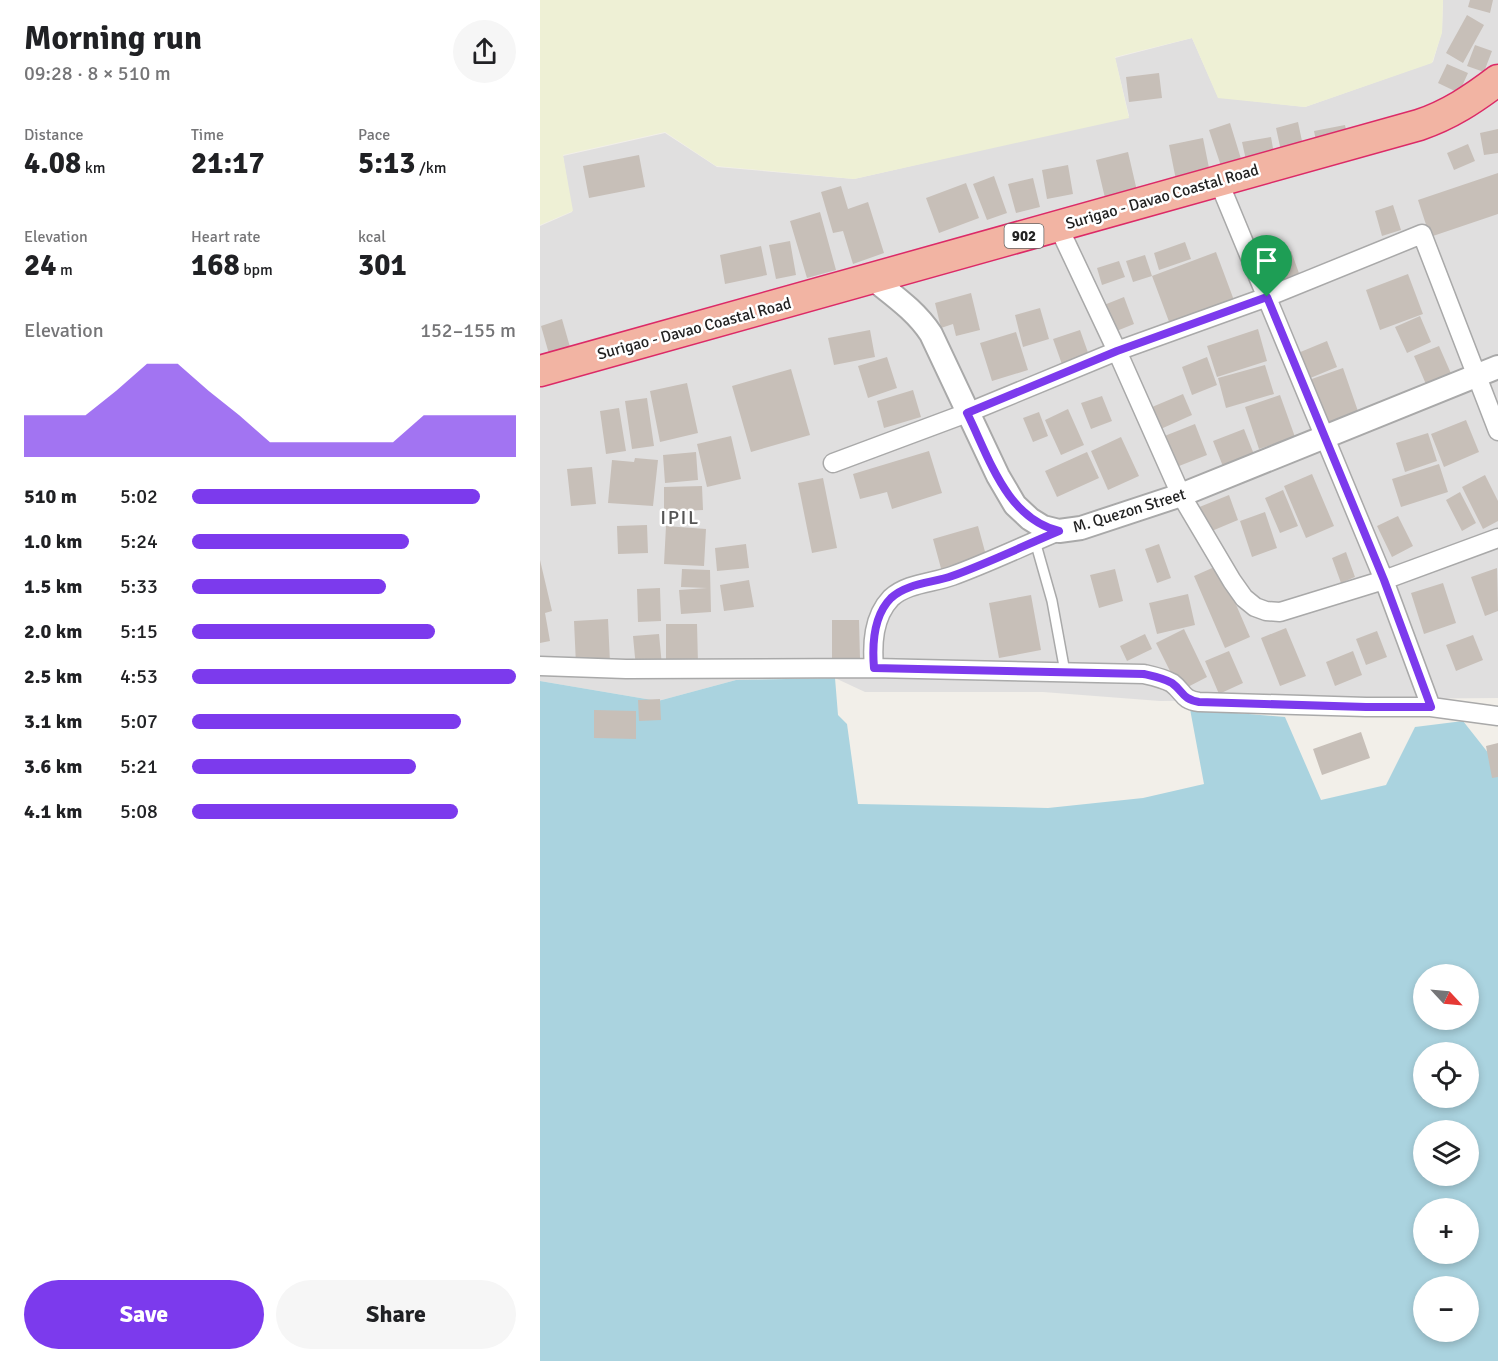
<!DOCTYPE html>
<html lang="en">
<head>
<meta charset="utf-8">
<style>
  body { margin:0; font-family:Signika,sans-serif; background:#f6f6f6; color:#202124; height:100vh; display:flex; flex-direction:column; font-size:22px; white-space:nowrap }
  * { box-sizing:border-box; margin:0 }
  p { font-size:20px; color:#757577 }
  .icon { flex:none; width:33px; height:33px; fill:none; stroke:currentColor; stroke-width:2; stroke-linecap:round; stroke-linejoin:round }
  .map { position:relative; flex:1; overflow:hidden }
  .panel { display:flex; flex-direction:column; background:#fff; width:540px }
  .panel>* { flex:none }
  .needle { width:39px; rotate:116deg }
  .buttons { position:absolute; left:873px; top:964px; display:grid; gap:12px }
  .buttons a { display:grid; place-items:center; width:66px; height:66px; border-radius:50%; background:#fff; box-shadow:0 3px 9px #0003; font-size:30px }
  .pin { position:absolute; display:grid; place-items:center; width:51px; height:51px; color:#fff; margin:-62px -26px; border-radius:50% 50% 50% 0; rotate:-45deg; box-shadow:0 0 6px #0007 }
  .pin .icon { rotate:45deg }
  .round { display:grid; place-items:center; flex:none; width:63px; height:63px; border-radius:32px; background:#f6f6f6 }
  .headline { display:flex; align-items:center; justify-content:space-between; height:102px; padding:0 24px }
  h1 { font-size:33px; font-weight:800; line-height:45px }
  .metrics { display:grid; grid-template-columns:repeat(3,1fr); gap:9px; height:102px; padding:6px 24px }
  .metrics div { display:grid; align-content:center }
  .metrics b { font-size:30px; font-weight:800 }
  .metrics small { font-size:16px; font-weight:400 }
  .metrics p { font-size:16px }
  .chart { height:168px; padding:12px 24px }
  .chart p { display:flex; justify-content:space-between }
  .chart svg { width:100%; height:108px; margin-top:6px; fill:#7c3aed; opacity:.7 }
  .button { display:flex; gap:12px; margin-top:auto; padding:12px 24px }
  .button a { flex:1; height:69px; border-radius:36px; background:#7c3aed; color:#fff; font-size:24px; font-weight:800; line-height:69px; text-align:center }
  .button a+a { background:#f6f6f6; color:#202124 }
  ul { padding:0 24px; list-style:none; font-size:20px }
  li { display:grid; grid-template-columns:96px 72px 1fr; align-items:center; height:45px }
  li i { height:15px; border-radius:8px; background:#7c3aed }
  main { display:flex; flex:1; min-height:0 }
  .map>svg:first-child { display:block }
  .residential { fill:#e0dfdf }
  .farmland { fill:#eef0d5 }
  .water { fill:#aad3df; fill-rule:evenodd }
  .building { fill:#c7bfb8 }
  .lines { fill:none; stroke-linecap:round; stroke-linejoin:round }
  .service-casing { stroke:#a9a9a9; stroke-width:12 }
  .minor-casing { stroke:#a9a9a9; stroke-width:21 }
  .tertiary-casing { stroke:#a9a9a9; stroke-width:26 }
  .trunk-casing { stroke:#dc2a67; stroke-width:33 }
  .service { stroke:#fff; stroke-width:9 }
  .minor { stroke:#fff; stroke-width:18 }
  .tertiary { stroke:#fff; stroke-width:22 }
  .trunk { stroke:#f2b4a3; stroke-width:30 }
  .route-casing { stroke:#fff; stroke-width:12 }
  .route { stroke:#7c3aed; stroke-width:8 }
  .labels { text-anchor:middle; stroke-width:5; stroke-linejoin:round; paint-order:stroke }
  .shield { fill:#fff; stroke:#646464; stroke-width:1.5 }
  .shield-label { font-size:15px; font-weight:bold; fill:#222 }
  .street-label { font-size:16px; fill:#222; stroke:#fff }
  .quarter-label { font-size:20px; letter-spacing:1.5px; fill:#555; stroke:#fff }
</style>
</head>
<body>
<main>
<section class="panel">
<div class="headline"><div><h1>Morning run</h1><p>09:28 · 8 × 510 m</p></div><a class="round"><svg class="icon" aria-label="share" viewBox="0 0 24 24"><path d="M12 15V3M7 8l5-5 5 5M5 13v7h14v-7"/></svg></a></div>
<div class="metrics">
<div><p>Distance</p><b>4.08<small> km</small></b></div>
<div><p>Time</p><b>21:17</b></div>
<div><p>Pace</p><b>5:13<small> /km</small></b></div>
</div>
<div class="metrics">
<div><p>Elevation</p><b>24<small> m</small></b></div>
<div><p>Heart rate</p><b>168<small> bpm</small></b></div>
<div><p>kcal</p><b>301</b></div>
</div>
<div class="chart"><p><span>Elevation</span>152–155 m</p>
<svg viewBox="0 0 160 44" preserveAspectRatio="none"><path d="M0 44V27L10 27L20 27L30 17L40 6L50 6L60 17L70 27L80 38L90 38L100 38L110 38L120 38L130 27L140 27L150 27L160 27V44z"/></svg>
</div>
<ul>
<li><b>510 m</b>5:02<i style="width:89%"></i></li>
<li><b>1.0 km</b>5:24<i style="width:67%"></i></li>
<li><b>1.5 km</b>5:33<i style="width:60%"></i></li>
<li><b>2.0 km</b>5:15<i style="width:75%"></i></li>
<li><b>2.5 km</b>4:53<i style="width:100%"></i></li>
<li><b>3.1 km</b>5:07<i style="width:83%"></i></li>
<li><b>3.6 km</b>5:21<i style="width:69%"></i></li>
<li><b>4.1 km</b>5:08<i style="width:82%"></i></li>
</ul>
<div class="button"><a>Save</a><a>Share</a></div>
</section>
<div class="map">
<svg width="958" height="1361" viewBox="0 0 958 1361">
  <rect width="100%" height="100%" fill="#f2efe9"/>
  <path class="residential" d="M903 0H958V698L620 701 503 692H325L295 678 196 680 118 701 0 681V226L32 212 23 156 125 133 177 167 314 179 589 116 575 58 652 38 678 97 765 107 893 62 902 31Z"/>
  <path class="farmland" d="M0 0H903L902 33 892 63 765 107 678 98 652 38 575 57 589 118 314 179 176 166 125 132 23 155 33 211 0 225Z"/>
  <path class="water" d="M295 678 298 715 307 724 318 804 508 808 603 798 664 784 650 709 745 717 781 800 846 785 875 727 923 721 953 759H958V1361H0V681L118 701 196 680ZM884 975H928V1020H884ZM884 1053H928V1098H884ZM884 1131H928V1176H884ZM884 1209H928V1254H884ZM884 1287H928V1332H884Z"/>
  <path class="building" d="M930 0H953L950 13 928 7Z
    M927 15 944 25 923 63 906 53Z
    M935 45 952 51 944 72 927 66Z
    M907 64 928 73 919 93 898 83Z
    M619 73 622 98 589 102 586 77Z
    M758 122 763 146 741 151 736 128Z
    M690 123 702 162 682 169 669 130Z
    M805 125 808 140 777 146 774 131Z
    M958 129V153L944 155 940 133Z
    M731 137 734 154 706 160 702 142Z
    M663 138 670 173 636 180 629 145Z
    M928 144 935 161 914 170 907 153Z
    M588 152 597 191 565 198 556 160Z
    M99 155 105 187 49 198 43 166Z
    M528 165 533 194 507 199 502 170Z
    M958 173V214L890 237 878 200Z
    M454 176 467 213 447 220 433 184Z
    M493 178 500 207 476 213 468 184Z
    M426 183 439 218 399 233 386 198Z
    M301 186 308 209 328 202 344 253 313 264 303 231 293 233 281 192Z
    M853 205 861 230 842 236 835 211Z
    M280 212 296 270 267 278 250 221Z
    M250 241 256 275 236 279 229 245Z
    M645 242 651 259 619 270 614 253Z
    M221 246 227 275 185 284 180 255Z
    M751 251 760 276 726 289 717 264Z
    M676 252 695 303 631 327 612 276Z
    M605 255 612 276 593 282 586 261Z
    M579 261 585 277 562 285 557 268Z
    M868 274 883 314 840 330 826 290Z
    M431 293 440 330 416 336 413 324 401 328 395 303Z
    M584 297 594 324 569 334 559 307Z
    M500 308 509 339 483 347 475 315Z
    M880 316 891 342 867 353 855 327Z
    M22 319 30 347 9 354 1 326Z
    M718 329 727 361 677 377 667 346Z
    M330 330 335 357 294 365 288 338Z
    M540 330 551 361 524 370 513 339Z
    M476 332 488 370 452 381 440 343Z
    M787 341 797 367 768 379 758 353Z
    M899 346 913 378 888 389 874 356Z
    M347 357 357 388 328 398 318 366Z
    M667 357 677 385 652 395 642 367Z
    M725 365 734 394 686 408 678 378Z
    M803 368 820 417 784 430 766 381Z
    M251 369 270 435 211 452 192 386Z
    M147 383 158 433 120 442 110 391Z
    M373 390 381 417 344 428 337 401Z
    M643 394 652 415 614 432 605 410Z
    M740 395 755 437 719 449 705 407Z
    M562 396 572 421 551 429 541 403Z
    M107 398 114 446 92 449 85 401Z
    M79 408 86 451 66 454 60 411Z
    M528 409 544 445 521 455 505 420Z
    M499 412 508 436 493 442 483 418Z
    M926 420 939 452 904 467 891 434Z
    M655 424 667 455 634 468 622 437Z
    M704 429 715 457 684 469 673 441Z
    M888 433 897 461 865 472 856 443Z
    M191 436 201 479 167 487 157 444Z
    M581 437 599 476 568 490 551 451Z
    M389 451 402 493 352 509 347 492 320 499 313 474Z
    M156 452 158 480 125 483 123 455Z
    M547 452 559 478 517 497 505 471Z
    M95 458 118 460 113 506 68 503 72 460 94 462Z
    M899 464 908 492 861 507 852 479Z
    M52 467 56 504 31 506 27 469Z
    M772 474 794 526 766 538 744 486Z
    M945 475 958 501V521L943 529 922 487Z
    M283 478 297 548 272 553 258 483Z
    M162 486 163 510 124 512V487Z
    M743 490 758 526 740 533 725 498Z
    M920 492 936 523 922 531 906 500Z
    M689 495 698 520 667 533 657 508Z
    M725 512 737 548 712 557 700 521Z
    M858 516 873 546 852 557 837 526Z
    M107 525 108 553 78 554 77 526Z
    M126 526 166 529 164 566 124 564Z
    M438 526 447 559 402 572 393 539Z
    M206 544 209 568 177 571 175 548Z
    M619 544 631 578 617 583 605 549Z
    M806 552 815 577 801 583 792 558Z
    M0 560 12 611 5 613 10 641 0 643Z
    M679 565 710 637 685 648 654 576Z
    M957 568 958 611 945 616 931 577Z
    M142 569 170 570 171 612 141 614 139 590 167 588 141 587Z
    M575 569 583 601 559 608 550 575Z
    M209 580 214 607 184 611 180 585Z
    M903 583 916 623 884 634 871 593Z
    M120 588 121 621 98 622 97 589Z
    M648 594 655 625 617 634 609 603Z
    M491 595 501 650 459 658 449 603Z
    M68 619 70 663 36 665 34 621Z
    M292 620H319L320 659 292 660Z
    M126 624H157L158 664H126Z
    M746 628 766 676 740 686 721 638Z
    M644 629 667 677 640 691 616 643Z
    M837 631 847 657 826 665 816 639Z
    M119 634 122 666 96 668 93 636Z
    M605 634 612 649 587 661 580 646Z
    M933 635 943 660 916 671 906 645Z
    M689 651 703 683 679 694 665 661Z
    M813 651 822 675 795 686 786 662Z
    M120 699 121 720 99 721 98 700Z
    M54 710 96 711V739L54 738Z
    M821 732 830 758 782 775 773 749Z
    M958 743V777L952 778 946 746Z"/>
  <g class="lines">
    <defs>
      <path id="service" d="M495 541 512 601 525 672"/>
      <path id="minor" d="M678 180 844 580 891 707
        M518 226 577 351 641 495 692 581 704 598 715 607 726 611 740 612 844 580 958 538
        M293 463 427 413 577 351 727 297 882 234 958 431
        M0 666 86 669 334 668 604 674C613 676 623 678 632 683 644 692 642 700 659 702L826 707H891L958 716
        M334 668C332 644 333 617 351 598 367 583 393 583 412 576 448 563 483 546 519 531"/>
      <path id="tertiary" d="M333 279C354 296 376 311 391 334L458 476 475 505 490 519 503 527 519 531 541 528 641 495 958 367"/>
      <path id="trunk" d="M0 371 879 125C909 115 933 99 958 80"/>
    </defs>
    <use href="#service" class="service-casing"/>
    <use href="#minor" class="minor-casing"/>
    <use href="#tertiary" class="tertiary-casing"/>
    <use href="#trunk" class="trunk-casing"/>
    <use href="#service" class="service"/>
    <use href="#minor" class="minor"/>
    <use href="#tertiary" class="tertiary"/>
    <use href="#trunk" class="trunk"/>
  </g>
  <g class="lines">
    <defs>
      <path id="route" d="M727 297 844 580 891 707H826L659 702C642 699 644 692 632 683 623 678 613 676 604 674L334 668C332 644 333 616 351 598 367 583 393 583 412 576 448 563 483 546 519 531 466 518 449 457 427 413L577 351Z"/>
    </defs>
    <use href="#route" class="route-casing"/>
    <use href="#route" class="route"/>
  </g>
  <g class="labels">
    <rect class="shield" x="464.5" y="224" width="39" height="24" rx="4.5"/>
    <g class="shield-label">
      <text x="484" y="241">902</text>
    </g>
    <g class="street-label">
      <text transform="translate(622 196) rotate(-16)" y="6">Surigao - Davao Coastal Road</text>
      <text transform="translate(154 328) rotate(-15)" y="6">Surigao - Davao Coastal Road</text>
      <text transform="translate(589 510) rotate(-17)" y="6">M. Quezon Street</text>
    </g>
    <g class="quarter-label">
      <text x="140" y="524">IPIL</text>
    </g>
  </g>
</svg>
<div class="buttons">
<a><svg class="needle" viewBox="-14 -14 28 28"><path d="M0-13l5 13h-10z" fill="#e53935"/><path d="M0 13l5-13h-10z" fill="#757577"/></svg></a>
<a><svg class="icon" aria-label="locate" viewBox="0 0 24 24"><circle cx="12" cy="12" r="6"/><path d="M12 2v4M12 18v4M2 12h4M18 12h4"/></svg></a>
<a><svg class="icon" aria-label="layers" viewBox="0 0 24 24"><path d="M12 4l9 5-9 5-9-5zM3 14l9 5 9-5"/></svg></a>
<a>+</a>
<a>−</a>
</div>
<div class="pin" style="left:727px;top:297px;background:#1e9e55"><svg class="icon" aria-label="arrive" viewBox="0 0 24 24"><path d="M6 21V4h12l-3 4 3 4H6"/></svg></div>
</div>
</main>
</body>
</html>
